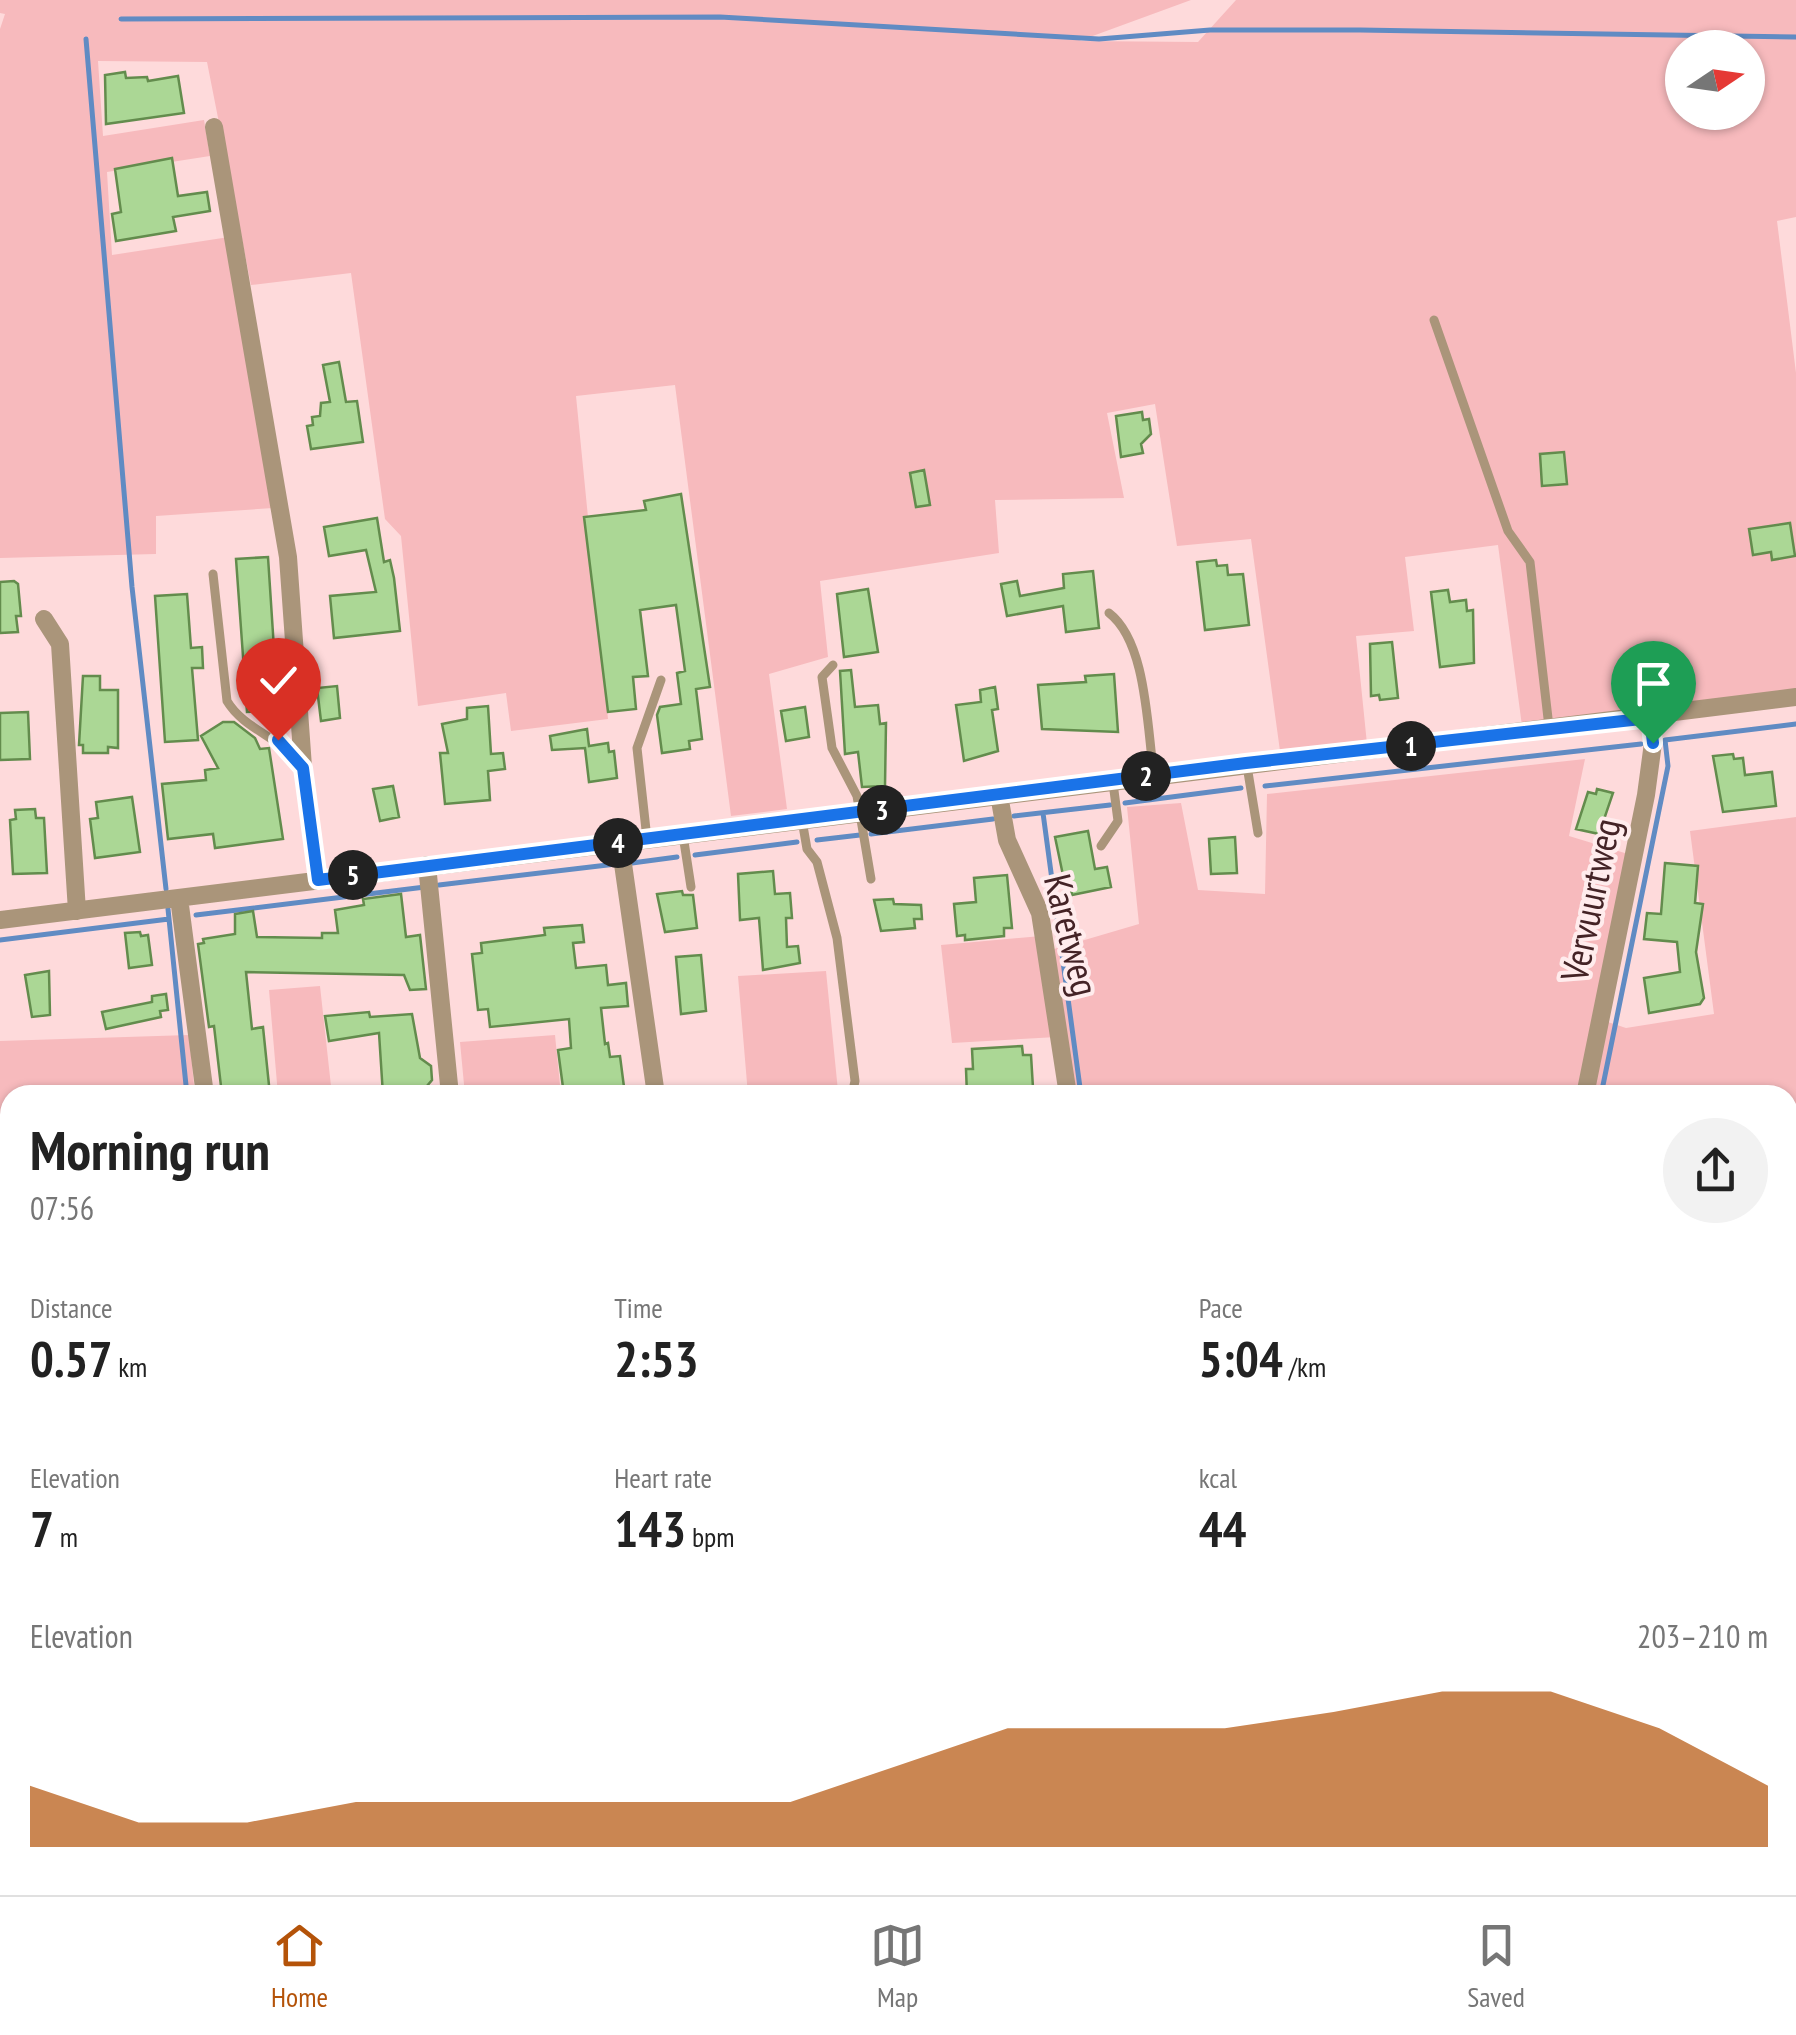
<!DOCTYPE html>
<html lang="en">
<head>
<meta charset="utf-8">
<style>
  body { margin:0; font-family:"PT Sans Narrow",sans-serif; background:#f2f2f2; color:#222; height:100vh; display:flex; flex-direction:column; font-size:38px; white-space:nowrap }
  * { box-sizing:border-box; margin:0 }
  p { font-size:32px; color:#767676 }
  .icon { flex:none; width:55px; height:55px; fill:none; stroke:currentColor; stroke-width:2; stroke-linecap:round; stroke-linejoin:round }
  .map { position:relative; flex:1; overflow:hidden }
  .sheet { position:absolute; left:0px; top:1085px; width:1798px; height:810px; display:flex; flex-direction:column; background:#fff; border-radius:30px 30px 0 0; box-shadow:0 2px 8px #0004 }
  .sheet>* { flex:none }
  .needle { width:65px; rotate:77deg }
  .buttons { position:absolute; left:1665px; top:30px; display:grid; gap:20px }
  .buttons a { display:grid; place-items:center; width:100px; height:100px; border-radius:50%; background:#fff; box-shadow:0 2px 8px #0004; font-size:50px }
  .pin { position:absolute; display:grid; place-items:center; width:85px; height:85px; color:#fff; margin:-102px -42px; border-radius:50% 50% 50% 0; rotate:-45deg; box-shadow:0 0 10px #0007 }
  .pin .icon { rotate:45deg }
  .km { position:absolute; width:50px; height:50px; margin:-25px; border-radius:50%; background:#222; color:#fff; font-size:28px; line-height:50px; text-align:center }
  .round { display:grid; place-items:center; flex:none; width:105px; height:105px; border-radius:52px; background:#f2f2f2 }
  .overview { display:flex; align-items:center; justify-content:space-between; height:170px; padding:0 30px }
  h1 { font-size:55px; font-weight:700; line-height:75px }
  .figures { display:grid; grid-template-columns:repeat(3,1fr); gap:15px; height:170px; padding:10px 30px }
  .figures div { display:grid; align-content:center }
  .figures b { font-size:50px; font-weight:700 }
  .figures small { font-size:28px; font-weight:400 }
  .figures p { font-size:28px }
  .chart { height:280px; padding:20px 30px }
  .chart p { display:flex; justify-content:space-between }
  .chart svg { width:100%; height:180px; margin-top:10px; fill:#b45309; opacity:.7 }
  .tabs { display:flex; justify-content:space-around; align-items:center; height:140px; border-top:2px solid #e0e0e0; background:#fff; font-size:28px; color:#767676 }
  .tabs a { display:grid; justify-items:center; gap:5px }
  .tabs .active { color:#b45309 }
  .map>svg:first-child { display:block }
  .green { fill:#f7babd; fill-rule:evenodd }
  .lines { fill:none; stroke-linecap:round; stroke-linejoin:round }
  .stream { stroke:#608bc3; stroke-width:5 }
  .building { fill:#abd795; stroke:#638c4d; stroke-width:2.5 }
  .path { stroke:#9a787a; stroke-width:4; stroke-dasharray:5 8; stroke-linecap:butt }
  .service { stroke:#aa957a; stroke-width:9 }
  .minor { stroke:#aa957a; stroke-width:18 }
  .route-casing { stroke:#fff; stroke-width:20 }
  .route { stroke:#1a73e8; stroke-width:12 }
  .labels { text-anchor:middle; stroke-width:8; stroke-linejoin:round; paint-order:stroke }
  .street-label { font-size:38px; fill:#442326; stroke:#ffeced }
</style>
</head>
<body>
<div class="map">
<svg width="1796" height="1895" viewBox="0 0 1796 1895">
  <rect width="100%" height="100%" fill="#fedadb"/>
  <path class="green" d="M0 0H1191L1079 41 1198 42 1236 0H1796V217L1777 221 1796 373V691L1522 726 1498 545 1405 557 1414 631 1356 636 1367 744 1280 751 1251 539 1177 546 1155 404 1107 413 1124 498 995 500 999 553 820 581 828 657 769 674 787 809 731 816 675 385 576 396 608 719 511 731 506 693 418 706 401 536 385 519 351 273 251 285 207 62 98 61 103 136 204 120 210 156 107 172 112 255 229 237 273 508 156 516V554L0 558V29L5 14 0 13ZM1682 48H1748V112H1682Z
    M1585 759 1569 836 1628 854 1580 1095H1072L1054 949 1139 924 1127 807 1181 803 1198 890 1265 894 1267 794Z
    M1796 817V1464L1788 1465V1095H1592L1608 1022 1626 1028 1714 1014 1690 831Z
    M1041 936 1057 1037 952 1043 941 945Z
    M826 971 838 1091 748 1095 738 976Z
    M320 986 332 1095H278L269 990Z
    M189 1035 195 1095H10V1885H725L624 1895H210L208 1888 0 1895V1041Z
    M555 1035 561 1095H465L460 1042Z
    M1796 1479V1895H1660L1658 1885H1788V1480Z
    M802 1885H1334L1332 1895H799Z"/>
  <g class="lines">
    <path class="stream" d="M121 19 720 17 1099 39 1210 30H1360L1796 37
      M86 39 132 587 166 889
      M1265 786 1641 744
      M1125 803 1241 788
      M1043 813 1081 1095
      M1014 816 1110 805
      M871 834 993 819
      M817 840 860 835
      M695 855 797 842
      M632 863 677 857
      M439 885 616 864
      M168 909 187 1095
      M196 915 425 887
      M0 940 169 919
      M1601 1095 1668 766 1665 740 1796 724
      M265 1885 266 1895"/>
  </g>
  <path class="building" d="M125 72 126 78 147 77 148 81 178 76 184 113 106 124 105 75Z
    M172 158 178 196 207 192 210 211 173 217 176 231 116 241 112 214 121 212 115 169Z
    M339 362 346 402 357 401 363 442 311 449 307 426 313 425 312 417 320 416 321 403 330 402 323 365Z
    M1142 412 1143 420 1149 419 1151 434 1141 444 1143 453 1121 457 1116 416Z
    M1564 452 1567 484 1542 486 1540 454Z
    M924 470 930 505 916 507 910 473Z
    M681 494 710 687 696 689 702 739 689 741 690 749 662 753 657 715 660 707 681 704 677 673 685 671 676 605 640 610 648 676 633 677 636 709 608 712 584 517 646 510 644 501Z
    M377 518 384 562 390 560 394 578 400 631 334 638 330 596 376 592 366 550 329 556 324 527Z
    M1790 523 1795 556 1772 560 1771 552 1753 555 1749 529Z
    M268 557 278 710 247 712 236 559Z
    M1216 560 1217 566 1227 565 1228 575 1243 574 1249 625 1205 630 1197 562Z
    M1093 571 1099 628 1066 632 1063 606 1007 616 1001 584 1017 581 1020 596 1064 588 1063 574Z
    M14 581 18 584 21 616H16L18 632 0 633V582Z
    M868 589 878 652 844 657 837 594Z
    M1448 590 1450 602 1466 600 1467 611 1473 610 1474 663 1440 667 1431 592Z
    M187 594 191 648 202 647 203 668H192L198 740 165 742 155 596Z
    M1392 642 1398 698 1380 700 1379 695 1371 696 1370 644Z
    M851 670 855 707 878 705 880 724 886 723 885 786 862 787 858 752 845 754 840 671Z
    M1114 674 1118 732 1042 729 1038 685 1086 682 1085 676Z
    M83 676H100V690H118V748L108 747V753H83V745H79Z
    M337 686 340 718 321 721 317 688Z
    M995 687 998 709 992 710 998 751 964 761 956 705 981 702 980 690Z
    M488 706 491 754 503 753 505 769 488 771 490 800 445 804 440 753H448L442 724 467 719V708Z
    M805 707 809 737 786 741 781 711Z
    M28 712 30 759 0 760V713Z
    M223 722H234L255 738 260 749 269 748 283 839 215 848 213 834 168 839 162 784 206 780 205 770 218 768 201 736Z
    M587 729 589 746 608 743 609 752 614 751 617 778 589 782 585 748 552 750 550 736Z
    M1733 754 1734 759 1743 758 1745 775 1772 772 1776 806 1723 812 1713 756Z
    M393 786 399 817 380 821 373 789Z
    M1597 789 1613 793 1599 834 1576 829 1588 792 1596 794Z
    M132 797 140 852 95 858 90 819 98 818 96 802Z
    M35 809 36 818H44L47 873 13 874 10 820 16 819 15 810Z
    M1088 831 1095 869 1107 867 1111 887 1072 895 1069 879 1064 880 1055 837Z
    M1235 837 1237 873 1211 874 1209 839Z
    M1665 863 1698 866 1695 903 1703 904 1696 952 1704 998 1700 1004 1649 1013 1644 978 1680 972 1677 942 1644 939 1647 913 1661 914Z
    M773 871 775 894 790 893 792 918H786L787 947 798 946 800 963 763 970 759 918 740 920 738 874Z
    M1007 875 1012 928H1004V936L965 940V935L957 936 954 904 976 902 974 878Z
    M682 891 683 895H693L697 928 665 932 657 894Z
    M401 894 406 937 420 935 426 989 410 990 404 975 246 972 252 1029 263 1027 270 1095H222L214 1026 209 1027 198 944 204 943 203 939 235 934V914L253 911 257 937 322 938V933H338L335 910 364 905 363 899Z
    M893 899 894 904 921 905 922 919H914L915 928 881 931 874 900Z
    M582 925 584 942 573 943 576 968 606 965 608 985 626 983 628 1006 601 1008 605 1044 608 1043 610 1057 620 1056 624 1087 564 1095 558 1050 571 1048 569 1019 490 1027 488 1009 478 1010 472 954 482 953 481 943 545 935 544 928Z
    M140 932 141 936 148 935 152 965 129 968 125 933Z
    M701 955 706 1011 681 1014 676 957Z
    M49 971 50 1015 32 1017 25 975Z
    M166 994 168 1010 160 1011 161 1017 106 1029 102 1012 152 1002V996Z
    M369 1012 370 1017 412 1014 420 1058 431 1066 432 1080 421 1093 383 1095 379 1033 329 1041 325 1016Z
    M1022 1046 1023 1055H1031L1033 1088 967 1095 966 1069H973L972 1049Z"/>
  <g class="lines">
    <path class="path" d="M1788 1477 1796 1476"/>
    <path class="service" d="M1434 320 1508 531 1530 562 1549 727
      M213 574 227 701C243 728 278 737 298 761
      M1109 613C1147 642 1147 729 1154 775
      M833 665 822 677 832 748 857 796 871 879
      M1247 766 1258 833
      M802 820 807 849 817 862 837 938 855 1081 852 1095
      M683 835 691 887
      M647 839 637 748 661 680
      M1101 846 1118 821 1113 783"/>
    <path class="minor" d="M214 127 288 557 303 767 318 881
      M44 619 60 644 77 911
      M999 795 1007 840 1040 913 1068 1095
      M620 843 656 1095
      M427 865 450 1095
      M179 898 205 1095
      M0 920 1796 697
      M1585 1095 1646 795 1653 743 1650 717"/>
  </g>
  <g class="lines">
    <defs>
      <path id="route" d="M278 740 303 768 318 880 1246 763 1650 718 1653 743"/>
    </defs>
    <use href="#route" class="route-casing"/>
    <use href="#route" class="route"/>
  </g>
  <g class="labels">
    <g class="street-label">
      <text transform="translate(1591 900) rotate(-78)" y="13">Vervuurtweg</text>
      <text transform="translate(1071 935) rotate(76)" y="13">Karetweg</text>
    </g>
  </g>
</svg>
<div class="buttons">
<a><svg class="needle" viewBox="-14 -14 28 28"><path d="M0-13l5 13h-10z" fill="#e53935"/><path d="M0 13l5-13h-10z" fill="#767676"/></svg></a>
</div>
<div class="pin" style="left:1653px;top:743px;background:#1e9e55"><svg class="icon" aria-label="arrive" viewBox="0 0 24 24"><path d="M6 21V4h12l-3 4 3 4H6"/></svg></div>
<div class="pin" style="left:278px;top:740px;background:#d93025"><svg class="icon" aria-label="check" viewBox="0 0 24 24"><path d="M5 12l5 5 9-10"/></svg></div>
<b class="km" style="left:1411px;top:746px">1</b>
<b class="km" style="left:1146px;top:776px">2</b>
<b class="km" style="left:882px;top:810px">3</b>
<b class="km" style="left:618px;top:843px">4</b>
<b class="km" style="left:353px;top:875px">5</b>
<section class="sheet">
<div class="overview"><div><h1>Morning run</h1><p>07:56</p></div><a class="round"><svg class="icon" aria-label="share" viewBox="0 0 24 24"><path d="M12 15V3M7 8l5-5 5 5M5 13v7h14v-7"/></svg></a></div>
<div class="figures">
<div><p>Distance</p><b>0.57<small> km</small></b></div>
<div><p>Time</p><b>2:53</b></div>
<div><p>Pace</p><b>5:04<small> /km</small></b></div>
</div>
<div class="figures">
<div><p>Elevation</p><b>7<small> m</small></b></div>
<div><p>Heart rate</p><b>143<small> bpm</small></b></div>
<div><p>kcal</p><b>44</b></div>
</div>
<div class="chart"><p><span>Elevation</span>203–210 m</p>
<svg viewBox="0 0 160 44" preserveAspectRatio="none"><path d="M0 44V29L10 38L20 38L30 33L40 33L50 33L60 33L70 33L80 24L90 15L100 15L110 15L120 11L130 6L140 6L150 15L160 29V44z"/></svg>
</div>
</section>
</div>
<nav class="tabs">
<a class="active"><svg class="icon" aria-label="home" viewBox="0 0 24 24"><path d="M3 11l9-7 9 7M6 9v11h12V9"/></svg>Home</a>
<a><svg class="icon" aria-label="map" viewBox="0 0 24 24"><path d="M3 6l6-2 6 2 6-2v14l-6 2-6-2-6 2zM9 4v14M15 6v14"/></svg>Map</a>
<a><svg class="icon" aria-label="saved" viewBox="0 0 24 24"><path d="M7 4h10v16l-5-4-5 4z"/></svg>Saved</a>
</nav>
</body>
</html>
